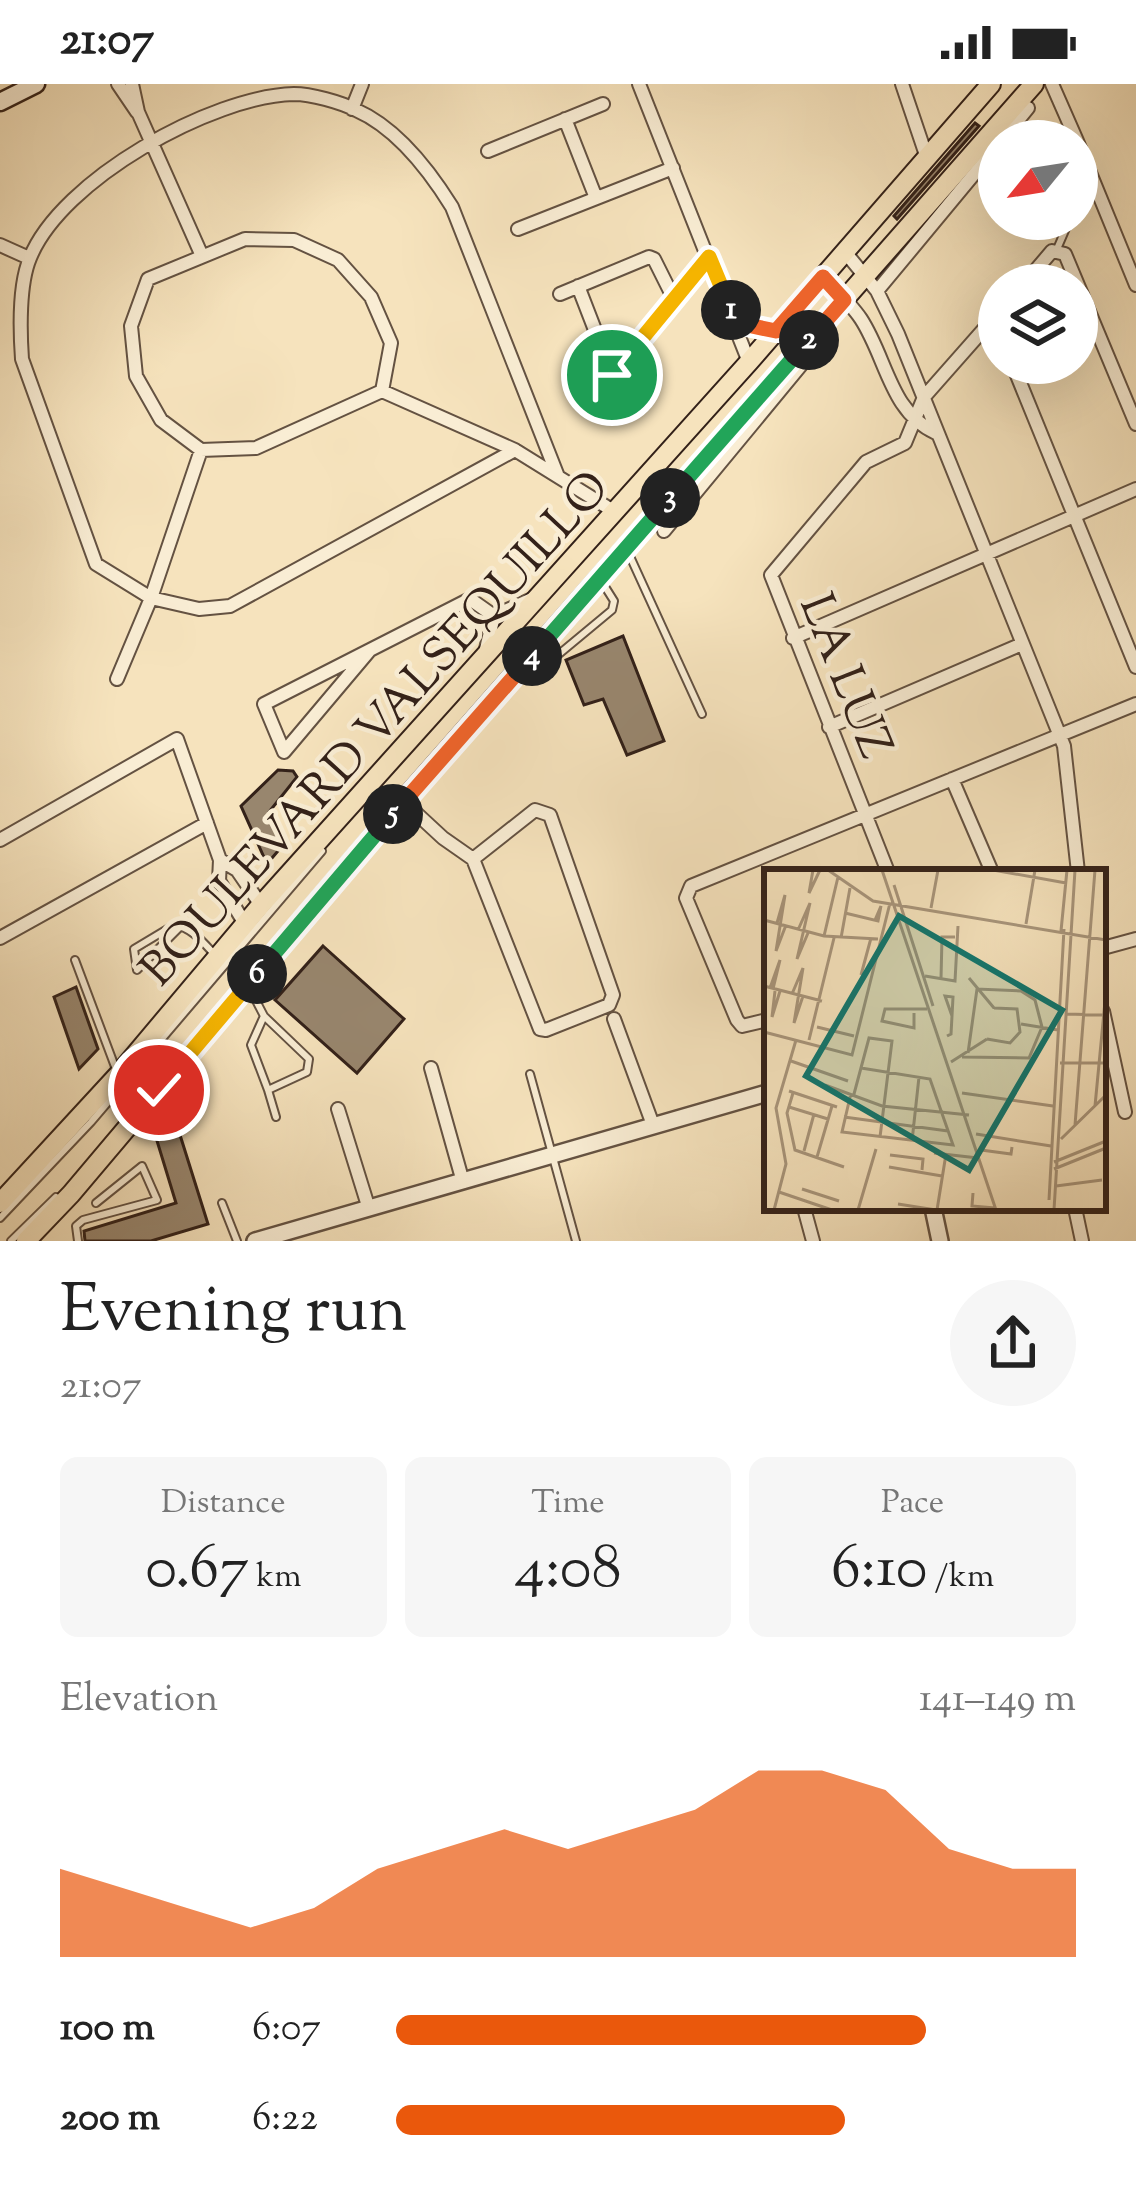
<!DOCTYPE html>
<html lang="en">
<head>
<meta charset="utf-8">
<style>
  body { margin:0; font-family:"Sorts Mill Goudy",serif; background:#f6f6f6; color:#222; height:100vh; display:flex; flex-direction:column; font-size:45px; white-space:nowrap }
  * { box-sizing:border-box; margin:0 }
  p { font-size:39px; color:#767676 }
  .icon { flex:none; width:66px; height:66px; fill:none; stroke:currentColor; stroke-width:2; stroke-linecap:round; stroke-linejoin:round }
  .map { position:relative; height:1157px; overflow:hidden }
  .drawer { display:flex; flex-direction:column; background:#fff; flex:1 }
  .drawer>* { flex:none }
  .needle { width:78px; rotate:240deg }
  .tools { position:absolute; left:978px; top:36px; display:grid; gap:24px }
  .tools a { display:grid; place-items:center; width:120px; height:120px; border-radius:50%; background:#fff; box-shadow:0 12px 48px #0002; font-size:60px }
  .pin { position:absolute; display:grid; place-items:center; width:102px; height:102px; color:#fff; margin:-51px; border:6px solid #fff; border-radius:50%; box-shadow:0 3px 12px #0007 }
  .km { position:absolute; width:60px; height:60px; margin:-30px; border-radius:50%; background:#222; color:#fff; font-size:33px; line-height:60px; text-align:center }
  .round { display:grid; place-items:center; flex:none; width:126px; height:126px; border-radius:63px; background:#f6f6f6 }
  .headline { display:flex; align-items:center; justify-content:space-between; height:204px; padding:0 60px }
  h1 { font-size:66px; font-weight:600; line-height:90px }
  .figures { display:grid; grid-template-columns:repeat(3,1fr); gap:18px; height:204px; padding:12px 60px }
  .figures div { display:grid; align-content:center; border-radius:18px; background:#f6f6f6; text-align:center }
  .figures b { font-size:60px; font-weight:600 }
  .figures small { font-size:33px; font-weight:400 }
  .figures p { font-size:33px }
  .chart { height:336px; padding:24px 60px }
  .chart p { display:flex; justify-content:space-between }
  .chart svg { width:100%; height:216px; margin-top:12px; fill:#ea580c; opacity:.7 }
  ul { padding:0 60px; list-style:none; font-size:39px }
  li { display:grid; grid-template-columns:192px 144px 1fr; align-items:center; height:90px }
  li i { height:30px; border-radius:15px; background:#ea580c }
  .status { display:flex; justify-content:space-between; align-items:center; height:84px; padding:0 60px; background:#fff; direction:ltr }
  .status svg { height:33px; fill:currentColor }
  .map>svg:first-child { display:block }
  .building { fill:#98866e; stroke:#332119; stroke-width:3 }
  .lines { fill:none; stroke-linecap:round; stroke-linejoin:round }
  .service-casing { stroke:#645242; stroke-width:10 }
  .minor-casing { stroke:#645242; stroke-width:16 }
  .tertiary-casing { stroke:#645242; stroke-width:20 }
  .secondary-casing { stroke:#332119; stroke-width:21 }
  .primary-casing { stroke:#332119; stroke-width:22 }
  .service { stroke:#f9edd4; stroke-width:6 }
  .minor { stroke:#f9edd4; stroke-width:12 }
  .tertiary { stroke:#f9edd4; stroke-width:15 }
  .secondary { stroke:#f9edd4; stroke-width:16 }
  .primary { stroke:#f6e3bd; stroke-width:18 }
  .split-1-casing { stroke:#fff; stroke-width:24 }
  .split-2-casing { stroke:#fff; stroke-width:24 }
  .split-3-casing { stroke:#fff; stroke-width:24 }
  .split-4-casing { stroke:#fff; stroke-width:24 }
  .split-5-casing { stroke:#fff; stroke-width:24 }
  .split-6-casing { stroke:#fff; stroke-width:24 }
  .split-7-casing { stroke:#fff; stroke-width:24 }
  .split-1 { stroke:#f5b400; stroke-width:15 }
  .split-2 { stroke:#f0652b; stroke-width:15 }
  .split-3 { stroke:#22a559; stroke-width:15 }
  .split-4 { stroke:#22a559; stroke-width:15 }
  .split-5 { stroke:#f0652b; stroke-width:15 }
  .split-6 { stroke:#22a559; stroke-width:15 }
  .split-7 { stroke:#f5b400; stroke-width:15 }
  .labels { text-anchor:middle; stroke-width:9; stroke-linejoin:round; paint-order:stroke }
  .street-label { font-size:48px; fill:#332119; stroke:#f9edd4 }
  .inset-road { fill:none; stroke:#a8957b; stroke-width:3 }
  .view { fill:#0f766e; fill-opacity:0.15; stroke:#0f766e; stroke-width:6 }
  .inset-edge { fill:none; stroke:#332119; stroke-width:6 }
</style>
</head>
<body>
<div class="status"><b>21:07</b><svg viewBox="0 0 49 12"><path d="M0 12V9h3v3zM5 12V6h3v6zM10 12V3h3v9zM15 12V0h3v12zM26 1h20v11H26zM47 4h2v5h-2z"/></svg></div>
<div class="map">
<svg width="1136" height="1157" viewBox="0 0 1136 1157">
  <rect width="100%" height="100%" fill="#f6e3bd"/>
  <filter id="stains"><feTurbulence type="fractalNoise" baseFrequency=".00167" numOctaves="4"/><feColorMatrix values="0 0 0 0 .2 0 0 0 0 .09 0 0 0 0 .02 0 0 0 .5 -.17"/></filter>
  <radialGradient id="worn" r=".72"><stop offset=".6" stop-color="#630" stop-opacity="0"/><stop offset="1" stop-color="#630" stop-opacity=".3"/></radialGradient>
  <path class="building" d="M975 39 979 42 897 135 894 132Z
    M623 552 664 657 627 671 603 615 584 621 566 576Z
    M278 686 293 687 297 693 269 728 283 761 267 780 241 722Z
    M323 862 404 935 357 989 275 916Z
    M76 903 98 965 79 985 54 913Z
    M175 1035 208 1140 151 1157H85L84 1147 176 1119 154 1047Z"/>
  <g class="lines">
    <defs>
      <path id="service" d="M1057 165 1070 135
        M628 468 702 630
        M536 572 553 575 612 526 614 517 602 498
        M181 842 137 886 134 865 174 841C191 843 203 858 214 870
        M75 876 117 988
        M250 905 264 932 309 975 307 988 268 1006 276 1033
        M264 932 251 961 268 1006
        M530 990 576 1157
        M222 1119 237 1157
        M0 1134 91 1038 322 767
        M11 1157 56 1113
        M78 1157 76 1142 83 1136 157 1116 142 1082 96 1119"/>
      <path id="minor" d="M118 0 137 28
        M132 0 138 28 202 172
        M639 0 749 278
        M902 0 927 74
        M1052 0 1077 57
        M352 25 362 0
        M565 35 596 114
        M1001 57 1028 24
        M1077 57 1136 201
        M488 67 603 20
        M518 145 673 84
        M245 155 294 156 338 176 371 213 391 259 382 307 256 364 201 366 161 336 136 292 131 242 148 195Z
        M0 161 29 174
        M845 168 877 207 898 250 1064 662 1078 788
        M823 193C836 206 851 220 861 235 887 275 890 328 936 349
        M1023 201 1052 167 1065 170 1136 340
        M578 202 624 321
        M877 207 999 60
        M560 210 649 173 654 175 674 215
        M733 232 751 243 775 247
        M1012 279 1136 583
        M612 291 709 173
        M382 307 515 366 615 428
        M515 366 230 522 199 525 151 514 96 480 22 275C20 247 19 200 30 174 61 96 212 12 294 10 311 10 340 18 356 26 397 44 429 86 452 123L557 390
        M664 447 802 280 804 264
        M793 554 1136 405
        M486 565 494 532 532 515
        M370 566 284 668 264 620 470 515 494 532
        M117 595 151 514 201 366
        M829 643 1022 560
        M952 695 992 788
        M403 717 443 754 473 775 540 945 546 946 609 921 613 911 550 731 535 726 473 775
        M0 756 177 655 220 776 219 797 245 840
        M220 776 237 786 261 821
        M888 788 771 491 866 378 905 359 924 313 999 228
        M0 854 207 739
        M1103 864 1136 855
        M1103 927 1125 1028
        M614 935 653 1041
        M767 936 742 942 737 936 686 814 691 802 1136 620
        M431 984 463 1098
        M338 1025 369 1125
        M804 1124 813 1157
        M1075 1124 1082 1157"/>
      <path id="tertiary" d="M933 1124 940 1157
        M255 1157 767 1009"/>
      <path id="secondary" d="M0 18 36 0"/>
      <path id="primary" d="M0 1119 118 991 261 821 749 278 991 0
        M26 1157 71 1110 403 717 1034 0"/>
    </defs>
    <use href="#service" class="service-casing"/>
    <use href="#minor" class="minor-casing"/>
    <use href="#tertiary" class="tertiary-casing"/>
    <use href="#secondary" class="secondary-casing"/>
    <use href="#primary" class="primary-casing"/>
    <use href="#service" class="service"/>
    <use href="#minor" class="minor"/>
    <use href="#tertiary" class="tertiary"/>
    <use href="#secondary" class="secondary"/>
    <use href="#primary" class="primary"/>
  </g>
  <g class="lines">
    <defs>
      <path id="split-1" d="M612 291 709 173 731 226"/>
      <path id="split-2" d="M731 226 747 241 776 247 823 193 844 216 809 256"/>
      <path id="split-3" d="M670 414 809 256"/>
      <path id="split-4" d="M532 572 670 414"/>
      <path id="split-5" d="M393 730 532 572"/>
      <path id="split-6" d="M257 890 393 730"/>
      <path id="split-7" d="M159 1006 257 890"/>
    </defs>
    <use href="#split-1" class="split-1-casing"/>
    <use href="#split-2" class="split-2-casing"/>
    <use href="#split-3" class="split-3-casing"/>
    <use href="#split-4" class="split-4-casing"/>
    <use href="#split-5" class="split-5-casing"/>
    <use href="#split-6" class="split-6-casing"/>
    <use href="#split-7" class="split-7-casing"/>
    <use href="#split-1" class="split-1"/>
    <use href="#split-2" class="split-2"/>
    <use href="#split-3" class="split-3"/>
    <use href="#split-4" class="split-4"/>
    <use href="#split-5" class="split-5"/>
    <use href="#split-6" class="split-6"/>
    <use href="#split-7" class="split-7"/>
  </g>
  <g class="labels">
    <g class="street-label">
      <text transform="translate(848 591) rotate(68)" y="17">LA LUZ</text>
      <text transform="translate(373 643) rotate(-48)" y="17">BOULEVARD VALSEQUILLO</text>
    </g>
  </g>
  <g transform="translate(764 785)">
    <rect width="342" height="342" fill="#f6e3bd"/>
    <path class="inset-road" d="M49 1 45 24 56 1M64 1 109 32 342 71M118 1 232 341M229 1 302 14M130 16 169 137M167 39 174 1M81 44 114 52 117 37 111 51M0 51 60 67 114 70M13 54 21 26 12 82 22 56M262 55 271 1M34 61 46 34 33 90 44 64M297 62 303 1M60 67 74 8M77 69 86 19M97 106 107 69M161 107 191 112 194 57M205 109 230 139M177 110 178 68H191M0 117 58 132M6 119 16 91 9 120M11 122 8 148 16 122M28 125 39 99 30 154 39 127M150 144V159L118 152 121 140H163M302 145 340 146M257 155 294 161M53 158 90 167M0 163 88 186 126 34M183 167 187 165 188 147 189 128 181 127 188 147M223 170 246 174 256 163 253 140 230 139M45 171 70 69M198 188 265 189 278 158 271 131 257 122 213 120 204 184M27 192 84 212M187 193 223 170M296 194H342M61 216 118 237 205 246M25 222 73 238M29 224 23 244 31 281 80 298M87 224 78 263 189 276 166 210 97 199M198 224 289 237M90 225 105 169 128 172 116 268M331 237 342 122M25 238 64 250M80 248 184 262M311 256 331 1M212 265 287 277M297 270 342 226M148 272 155 208M217 281 247 285 248 278M40 282 50 245M170 284 214 289M126 286 159 290 158 301M53 288 68 237M290 293 342 272M125 298 178 307M290 300 342 279M292 317 338 311M38 320 75 332M15 323 68 341M209 324 208 337 231 339M285 331 300 60M134 335 172 341M10 341 22 295 12 239 32 171M94 341 112 280M173 341 182 285M290 341 311 1"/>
    <path class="view" d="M135 47 298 141 205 301 42 207Z"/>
    <rect width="342" height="342" class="inset-edge"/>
  </g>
  <rect width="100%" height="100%" filter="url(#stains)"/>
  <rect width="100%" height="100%" fill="url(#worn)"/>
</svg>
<div class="tools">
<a><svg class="needle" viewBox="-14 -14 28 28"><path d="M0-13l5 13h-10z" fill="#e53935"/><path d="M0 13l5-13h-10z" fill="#767676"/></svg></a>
<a><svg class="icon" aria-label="layers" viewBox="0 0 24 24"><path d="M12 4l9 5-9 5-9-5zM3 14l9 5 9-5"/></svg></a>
</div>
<div class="pin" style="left:612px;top:291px;background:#1e9e55"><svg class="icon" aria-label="arrive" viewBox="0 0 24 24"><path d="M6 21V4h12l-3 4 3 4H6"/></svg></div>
<div class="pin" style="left:159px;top:1006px;background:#d93025"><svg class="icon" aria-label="check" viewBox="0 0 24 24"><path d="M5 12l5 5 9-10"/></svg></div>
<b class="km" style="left:731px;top:226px">1</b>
<b class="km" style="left:809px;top:256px">2</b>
<b class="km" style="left:670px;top:414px">3</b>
<b class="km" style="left:532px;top:572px">4</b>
<b class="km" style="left:393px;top:730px">5</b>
<b class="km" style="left:257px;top:890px">6</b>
</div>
<section class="drawer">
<div class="headline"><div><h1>Evening run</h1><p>21:07</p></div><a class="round"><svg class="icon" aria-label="share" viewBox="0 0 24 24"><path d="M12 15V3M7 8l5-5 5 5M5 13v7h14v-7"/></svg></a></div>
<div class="figures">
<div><p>Distance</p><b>0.67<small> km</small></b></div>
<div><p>Time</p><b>4:08</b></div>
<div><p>Pace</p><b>6:10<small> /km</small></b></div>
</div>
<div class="chart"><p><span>Elevation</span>141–149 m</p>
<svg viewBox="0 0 160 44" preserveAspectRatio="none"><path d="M0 44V26L10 30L20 34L30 38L40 34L50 26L60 22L70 18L80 22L90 18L100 14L110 6L120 6L130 10L140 22L150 26L160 26V44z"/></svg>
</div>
<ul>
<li><b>100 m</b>6:07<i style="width:78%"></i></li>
<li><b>200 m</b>6:22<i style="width:66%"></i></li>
</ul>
</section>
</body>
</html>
